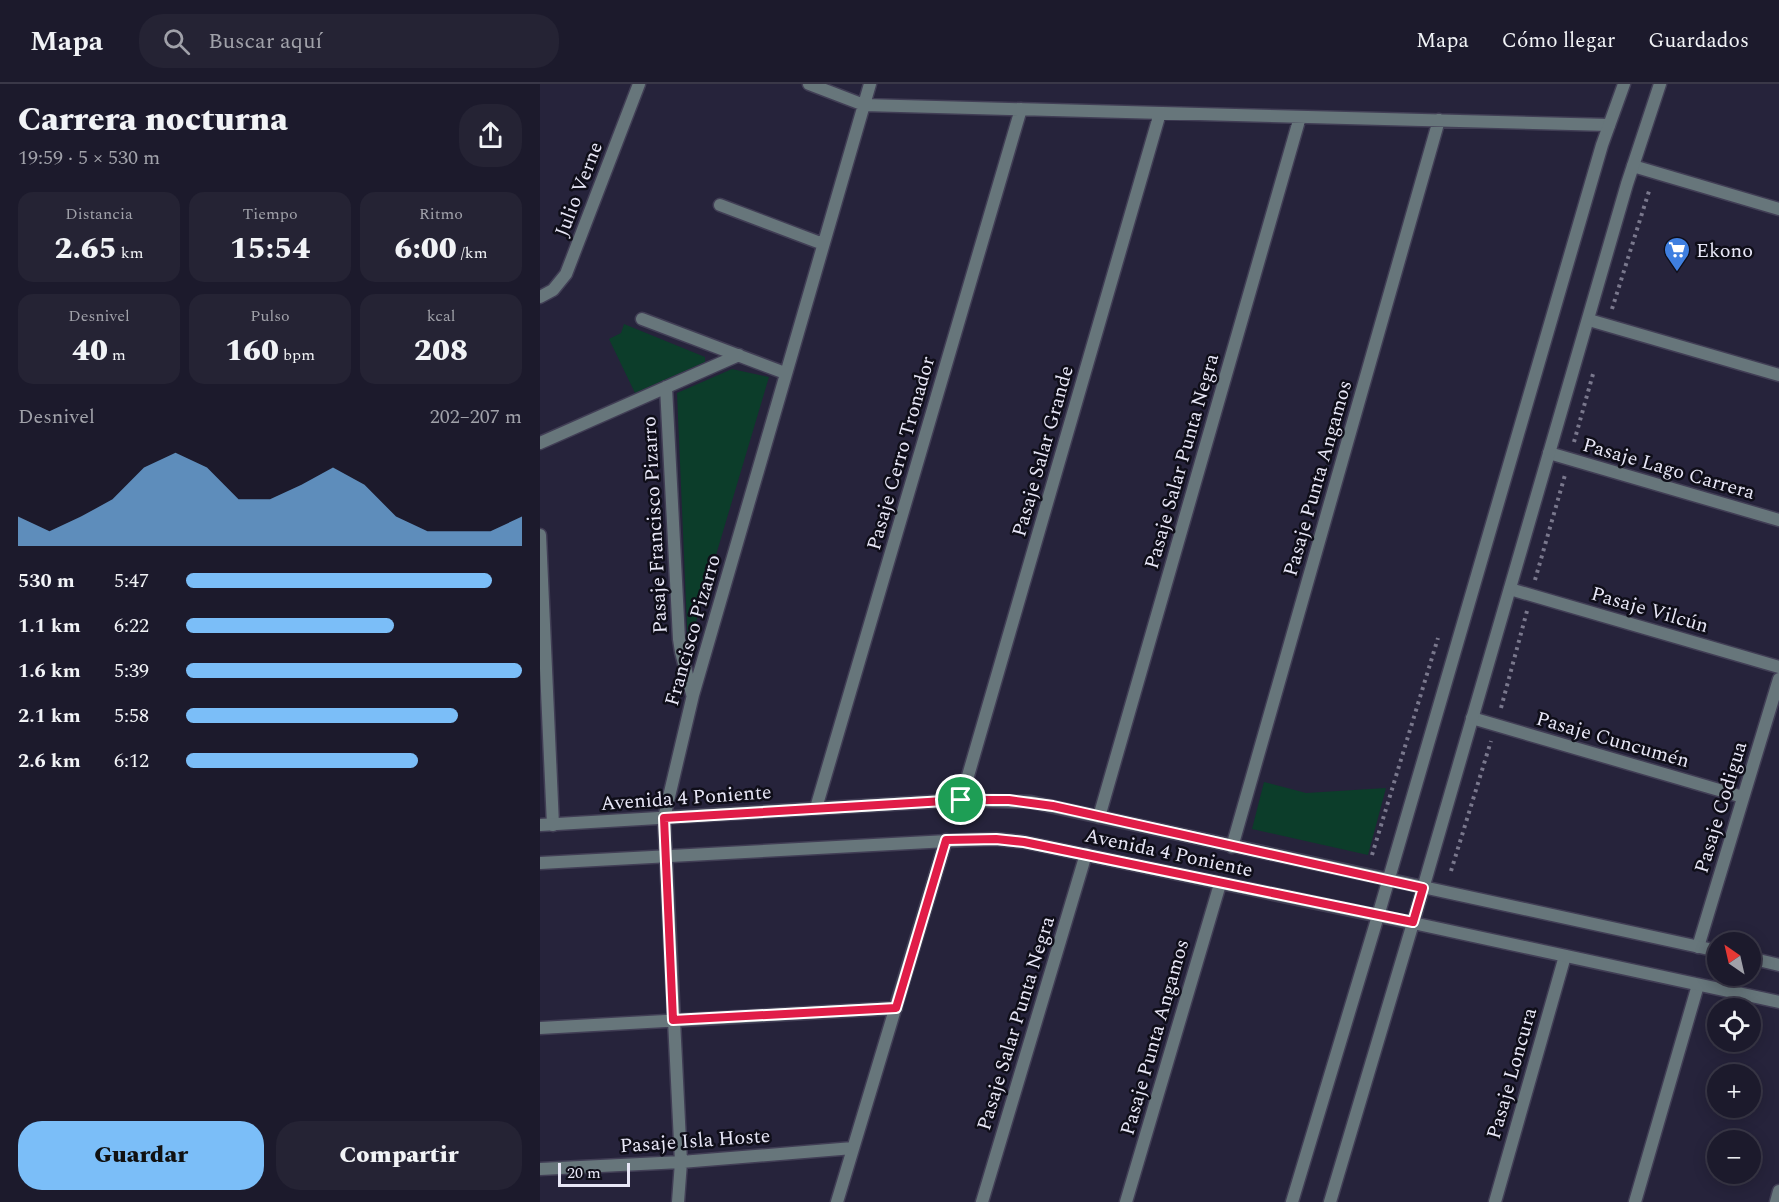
<!DOCTYPE html>
<html lang="es">
<head>
<meta charset="utf-8">
<style>
  body { margin:0; font-family:Spectral,serif; background:#252334; color:#f1f3f6; height:100vh; display:flex; flex-direction:column; font-size:22px; white-space:nowrap }
  * { box-sizing:border-box; margin:0 }
  p { font-size:20px; color:#a0a1a9 }
  .icon { flex:none; width:33px; height:33px; fill:none; stroke:currentColor; stroke-width:2; stroke-linecap:round; stroke-linejoin:round }
  .map { position:relative; flex:1; overflow:hidden }
  .details { display:flex; flex-direction:column; background:#1c1a2c; width:540px }
  .details>* { flex:none }
  .needle { width:39px; rotate:326deg }
  .fabs { position:absolute; left:1167px; top:848px; display:grid; gap:12px }
  .fabs a { display:grid; place-items:center; width:54px; height:54px; border-radius:50%; background:#1c1a2c; box-shadow:0 3px 15px #0003,0 0 0 2px #3a3848; font-size:30px }
  .scale { position:absolute; left:18px; bottom:15px; width:72px; box-sizing:border-box; padding-left:6px; border:3px solid #e8e7f7; border-top:0; font-size:16px; line-height:21px; white-space:nowrap; color:#e8e7f7; -webkit-text-stroke:4px #0f0e19; paint-order:stroke }
  .pin { position:absolute; display:grid; place-items:center; width:51px; height:51px; color:#fff; margin:-26px; border:3px solid #fff; border-radius:50%; box-shadow:0 2px 6px #0007 }
  .round { display:grid; place-items:center; flex:none; width:63px; height:63px; border-radius:24px; background:#252334 }
  .head { display:flex; align-items:center; justify-content:space-between; height:102px; padding:0 18px }
  h1 { font-size:33px; font-weight:800; line-height:45px }
  .metrics { display:grid; grid-template-columns:repeat(3,1fr); gap:9px; height:102px; padding:6px 18px }
  .metrics div { display:grid; align-content:center; border-radius:15px; background:#252334; text-align:center }
  .metrics b { font-size:30px; font-weight:800 }
  .metrics small { font-size:16px; font-weight:400 }
  .metrics p { font-size:16px }
  .chart { height:168px; padding:12px 18px }
  .chart p { display:flex; justify-content:space-between }
  .chart svg { width:100%; height:108px; margin-top:6px; fill:#7bbef8; opacity:.7 }
  .button { display:flex; gap:12px; margin-top:auto; padding:12px 18px }
  .button a { flex:1; height:69px; border-radius:24px; background:#7bbef8; color:#111; font-size:24px; font-weight:800; line-height:69px; text-align:center }
  .button a+a { background:#252334; color:#f1f3f6 }
  ul { padding:0 18px; list-style:none; font-size:20px }
  li { display:grid; grid-template-columns:96px 72px 1fr; align-items:center; height:45px }
  li i { height:15px; border-radius:8px; background:#7bbef8 }
  header { display:flex; align-items:center; gap:36px; box-sizing:border-box; height:84px; padding:0 30px; background:#1c1a2c; border-bottom:2px solid #3a3848 }
  header strong { font-size:28px }
  nav { display:flex; gap:33px; margin-inline-start:auto; font-size:21px }
  .search { width:420px; height:54px; background:#252334; display:flex; align-items:center; gap:15px; box-sizing:border-box; padding:0 21px; border-radius:24px; color:#a0a1a9; font-size:22px }
  main { display:flex; flex:1; min-height:0 }
  .map>svg:first-child { display:block }
  .green { fill:#0c3d2a }
  .lines { fill:none; stroke-linecap:round; stroke-linejoin:round }
  .minor-casing { stroke:#413e55; stroke-width:15 }
  .tertiary-casing { stroke:#413e55; stroke-width:15 }
  .path { stroke:#7a788d; stroke-width:4; stroke-dasharray:3 4.5; stroke-linecap:butt }
  .minor { stroke:#67767b; stroke-width:12 }
  .tertiary { stroke:#67767b; stroke-width:12 }
  .route-casing { stroke:#fff; stroke-width:12 }
  .route { stroke:#e11d48; stroke-width:8 }
  .labels { text-anchor:middle; stroke-width:5; stroke-linejoin:round; paint-order:stroke }
  .street-label { font-size:20px; fill:#e8e7f7; stroke:#0f0e19 }
  .poi-label { font-size:20px; fill:#e8e7f7; stroke:#0f0e19; text-anchor:start }
</style>
</head>
<body>
<header>
<strong>Mapa</strong>
<div class="search"><svg class="icon" aria-label="search" viewBox="0 0 24 24"><circle cx="10" cy="10" r="6"/><path d="M15 15l6 6"/></svg>Buscar aquí</div>
<nav><a>Mapa</a><a>Cómo llegar</a><a>Guardados</a></nav>
</header>
<main>
<section class="details">
<div class="head"><div><h1>Carrera nocturna</h1><p>19:59 · 5 × 530 m</p></div><a class="round"><svg class="icon" aria-label="share" viewBox="0 0 24 24"><path d="M12 15V3M7 8l5-5 5 5M5 13v7h14v-7"/></svg></a></div>
<div class="metrics">
<div><p>Distancia</p><b>2.65<small> km</small></b></div>
<div><p>Tiempo</p><b>15:54</b></div>
<div><p>Ritmo</p><b>6:00<small> /km</small></b></div>
</div>
<div class="metrics">
<div><p>Desnivel</p><b>40<small> m</small></b></div>
<div><p>Pulso</p><b>160<small> bpm</small></b></div>
<div><p>kcal</p><b>208</b></div>
</div>
<div class="chart"><p><span>Desnivel</span>202–207 m</p>
<svg viewBox="0 0 160 44" preserveAspectRatio="none"><path d="M0 44V32L10 38L20 32L30 25L40 12L50 6L60 12L70 25L80 25L90 19L100 12L110 19L120 32L130 38L140 38L150 38L160 32V44z"/></svg>
</div>
<ul>
<li><b>530 m</b>5:47<i style="width:91%"></i></li>
<li><b>1.1 km</b>6:22<i style="width:62%"></i></li>
<li><b>1.6 km</b>5:39<i style="width:100%"></i></li>
<li><b>2.1 km</b>5:58<i style="width:81%"></i></li>
<li><b>2.6 km</b>6:12<i style="width:69%"></i></li>
</ul>
<div class="button"><a>Guardar</a><a>Compartir</a></div>
</section>
<div class="map">
<svg width="1239" height="1118" viewBox="0 0 1239 1118">
  <rect width="100%" height="100%" fill="#26233b"/>
  <path class="green" d="M84 240 165 273V278L95 309 69 255 81 249Z
    M192 285 229 293 148 565 137 309Z
    M724 698 766 709 846 704 828 771 712 745Z"/>
  <g class="lines">
    <defs>
      <path id="minor" d="M269 0 324 21 1069 41
        M1093 82 1239 125
        M180 121 283 160
        M0 213 13 206 26 190 99 0
        M102 235 245 289
        M1049 236 1239 291
        M126 303 139 555 141 568 152 610
        M0 359 199 271
        M1009 369 1239 436
        M0 451 13 741
        M970 505 1239 583
        M932 634 1203 713
        M421 716 620 29
        M276 724 481 25
        M559 733 760 33
        M692 763 899 36
        M1158 863 1239 595
        M0 944 356 924
        M0 1085 141 1078 313 1064
        M138 1118 141 1078 124 734 153 611 330 0
        M297 1118 406 756
        M442 1118 546 770
        M586 1118 680 800
        M752 1118 838 832
        M790 1118 873 839
        M955 1118 1025 872
        M1095 1118 1158 901
        M1236 1118 1239 1107"/>
      <path id="tertiary" d="M0 741 421 716 491 718 1178 867
        M0 779 426 756 456 755 484 758 873 839 1239 918
        M838 832 1062 61 1084 0
        M873 839 1087 100 1120 0
        M1210 874 1239 881"/>
    </defs>
    <use href="#minor" class="minor-casing"/>
    <use href="#tertiary" class="tertiary-casing"/>
    <path class="path" d="M1072 225 1110 104
      M1034 358 1053 290
      M995 496 1025 391
      M961 624 987 527
      M832 771 898 554
      M911 787 951 657"/>
    <use href="#minor" class="minor"/>
    <use href="#tertiary" class="tertiary"/>
  </g>
  <g class="lines">
    <defs>
      <path id="route" d="M421 716H469L513 722 883 804 873 838 484 758 456 755 406 756 356 924 133 936 124 734Z"/>
    </defs>
    <use href="#route" class="route-casing"/>
    <use href="#route" class="route"/>
  </g>
  <defs>
    <symbol id="supermarket-pin" viewBox="-11 -11 22 30"><path d="M0 17L-7.5 6A9.5 9.5 0 1 1 7.5 6Z" fill="#3f7fe0" stroke="#0f0e19"/><path d="M-6-5.5h2.5l.6 2H6L4.5 2H-2.5L-4.4-4H-6ZM-1.5 3.2a1.3 1.3 0 1 0 .1 0ZM3 3.2a1.3 1.3 0 1 0 .1 0Z" fill="#fff"/></symbol>
  </defs>
  <g fill-rule="evenodd">
    <use href="#supermarket-pin" x="1122" y="151" width="30" height="40"/>
  </g>
  <g class="labels">
    <g class="street-label">
      <text transform="translate(38 105) rotate(-69)" y="7">Julio Verne</text>
      <text transform="translate(502 367) rotate(-74)" y="7">Pasaje Salar Grande</text>
      <text transform="translate(360 369) rotate(-74)" y="7">Pasaje Cerro Tronador</text>
      <text transform="translate(641 377) rotate(-74)" y="7">Pasaje Salar Punta Negra</text>
      <text transform="translate(1129 384) rotate(16)" y="7">Pasaje Lago Carrera</text>
      <text transform="translate(777 394) rotate(-74)" y="7">Pasaje Punta Angamos</text>
      <text transform="translate(114 441) rotate(-93)" y="7">Pasaje Francisco Pizarro</text>
      <text transform="translate(1110 525) rotate(16)" y="7">Pasaje Vilcún</text>
      <text transform="translate(152 546) rotate(-74)" y="7">Francisco Pizarro</text>
      <text transform="translate(1073 655) rotate(16)" y="7">Pasaje Cuncumén</text>
      <text transform="translate(146 713) rotate(-4)" y="7">Avenida 4 Poniente</text>
      <text transform="translate(1180 723) rotate(-73)" y="7">Pasaje Codigua</text>
      <text transform="translate(629 768) rotate(12)" y="7">Avenida 4 Poniente</text>
      <text transform="translate(475 939) rotate(-73)" y="7">Pasaje Salar Punta Negra</text>
      <text transform="translate(614 953) rotate(-74)" y="7">Pasaje Punta Angamos</text>
      <text transform="translate(971 989) rotate(-74)" y="7">Pasaje Loncura</text>
      <text transform="translate(155 1056) rotate(-4)" y="7">Pasaje Isla Hoste</text>
    </g>
    <g class="poi-label">
      <text x="1156" y="173">Ekono</text>
    </g>
  </g>
</svg>
<div class="fabs">
<a><svg class="needle" viewBox="-14 -14 28 28"><path d="M0-13l5 13h-10z" fill="#e53935"/><path d="M0 13l5-13h-10z" fill="#a0a1a9"/></svg></a>
<a><svg class="icon" aria-label="locate" viewBox="0 0 24 24"><circle cx="12" cy="12" r="6"/><path d="M12 2v4M12 18v4M2 12h4M18 12h4"/></svg></a>
<a>+</a>
<a>−</a>
</div>
<div class="scale">20 m</div>
<div class="pin" style="left:421px;top:716px;background:#1e9e55"><svg class="icon" aria-label="arrive" viewBox="0 0 24 24"><path d="M6 21V4h12l-3 4 3 4H6"/></svg></div>
</div>
</main>
</body>
</html>
